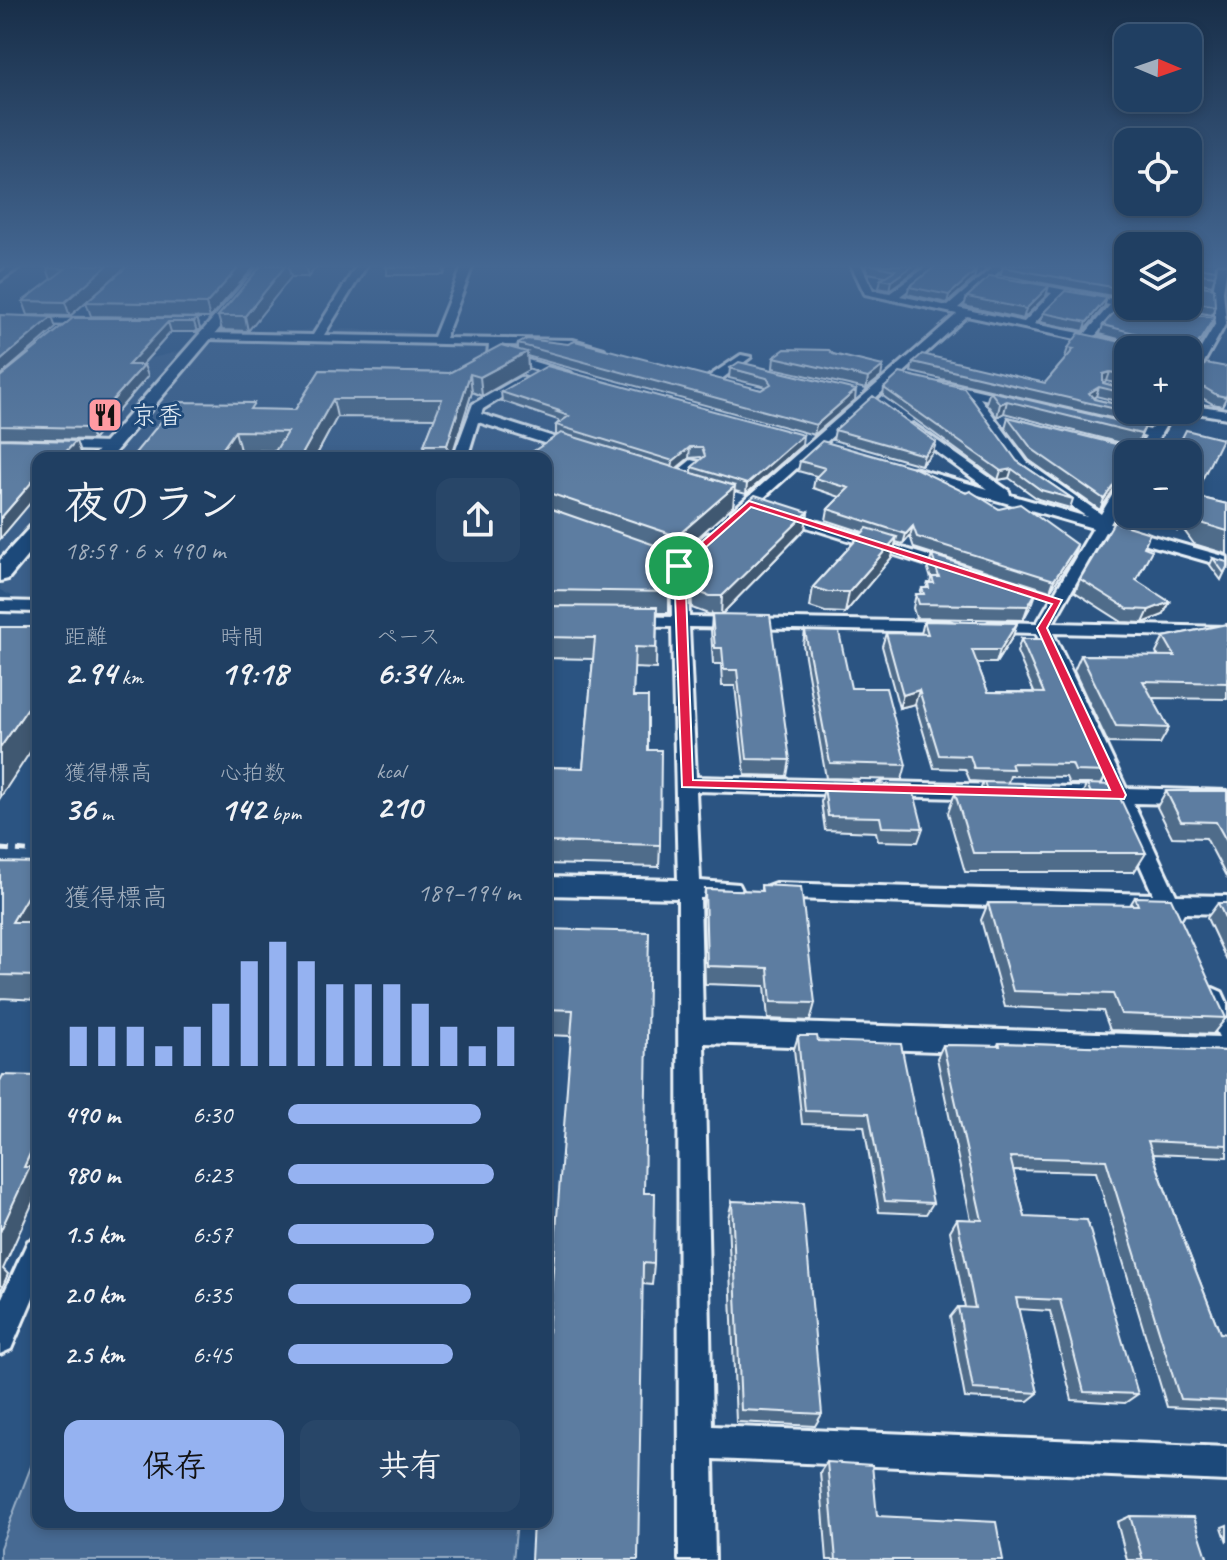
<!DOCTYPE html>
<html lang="ja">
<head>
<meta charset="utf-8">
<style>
  body { margin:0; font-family:Caveat,"Klee One",sans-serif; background:#284668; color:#f1f3f6; height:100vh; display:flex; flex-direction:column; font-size:30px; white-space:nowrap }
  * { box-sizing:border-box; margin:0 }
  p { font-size:26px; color:#a2afbe }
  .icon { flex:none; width:44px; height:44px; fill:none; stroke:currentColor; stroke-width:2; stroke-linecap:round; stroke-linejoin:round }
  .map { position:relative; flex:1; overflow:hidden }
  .drawer { position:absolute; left:32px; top:452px; width:520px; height:1076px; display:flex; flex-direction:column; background:#203f62; border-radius:16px; box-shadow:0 4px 12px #0003,0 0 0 2px #3d5877 }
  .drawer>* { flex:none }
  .needle { width:52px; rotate:92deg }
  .fabs { position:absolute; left:1114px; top:24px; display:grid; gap:16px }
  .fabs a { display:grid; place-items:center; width:88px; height:88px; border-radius:16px; background:#203f62; box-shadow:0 4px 12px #0003,0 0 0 2px #3d5877; font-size:40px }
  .pin { position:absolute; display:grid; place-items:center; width:68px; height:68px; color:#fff; margin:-34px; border:4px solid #fff; border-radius:50%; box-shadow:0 2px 8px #0007 }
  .round { display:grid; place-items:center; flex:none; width:84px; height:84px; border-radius:16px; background:#284668 }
  .overview { display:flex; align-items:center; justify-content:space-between; height:136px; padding:0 32px }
  h1 { font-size:44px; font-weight:700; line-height:60px }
  .stats { display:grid; grid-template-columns:repeat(3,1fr); gap:12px; height:136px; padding:8px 32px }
  .stats div { display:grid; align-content:center }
  .stats b { font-size:34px; font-weight:700 }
  .stats small { font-size:22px; font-weight:400 }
  .stats p { font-size:22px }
  .chart { height:224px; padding:16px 32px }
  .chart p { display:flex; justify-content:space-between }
  .chart svg { width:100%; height:144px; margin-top:8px; stroke:#95b2f1; stroke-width:6 }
  .primary-button { display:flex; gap:16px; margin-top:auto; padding:16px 32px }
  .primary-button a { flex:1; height:92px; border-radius:16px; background:#95b2f1; color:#111; font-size:32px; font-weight:700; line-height:92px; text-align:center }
  .primary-button a+a { background:#284668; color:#f1f3f6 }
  ul { padding:0 32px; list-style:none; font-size:26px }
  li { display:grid; grid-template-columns:128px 96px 1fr; align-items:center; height:60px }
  li i { height:20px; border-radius:10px; background:#95b2f1 }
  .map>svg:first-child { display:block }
  .built { fill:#3a608b }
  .green { fill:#476b93; stroke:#98aec6; stroke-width:2 }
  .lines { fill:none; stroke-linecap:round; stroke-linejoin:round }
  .minor-casing { stroke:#e8f1f8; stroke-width:6 }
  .secondary-casing { stroke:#e8f1f8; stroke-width:6 }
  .path { stroke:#e8f1f8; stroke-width:5; stroke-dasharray:10 7; stroke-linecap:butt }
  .minor { fill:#1f4a7a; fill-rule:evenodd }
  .secondary { fill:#1f4a7a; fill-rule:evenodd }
  .wall { fill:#506c8a; stroke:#e8f1f8; stroke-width:2; fill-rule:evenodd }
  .shaded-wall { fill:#415871; stroke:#e8f1f8; stroke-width:2 }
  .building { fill:#5d7da1; stroke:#e8f1f8; stroke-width:2 }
  .route { fill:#e11d48; stroke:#fff; stroke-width:2; fill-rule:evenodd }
  .labels { text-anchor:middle; stroke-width:6; stroke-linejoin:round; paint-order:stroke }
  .far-poi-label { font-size:26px; fill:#e8f1f8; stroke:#1f4a7a; text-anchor:start }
</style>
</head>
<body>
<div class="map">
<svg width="1227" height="1560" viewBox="0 0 1227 1560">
  <rect width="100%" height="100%" fill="#2b5482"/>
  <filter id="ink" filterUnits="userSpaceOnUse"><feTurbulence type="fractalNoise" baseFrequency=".0125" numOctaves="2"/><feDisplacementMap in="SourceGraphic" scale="16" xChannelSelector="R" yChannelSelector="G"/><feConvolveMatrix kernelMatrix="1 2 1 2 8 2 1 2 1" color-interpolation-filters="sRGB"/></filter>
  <g filter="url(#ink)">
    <path class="built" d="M313 329 401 330 481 342 547 366 592 402 546 458H38V610L0 590V432L140 361 222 341Z"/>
    <path class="green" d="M38 1448V1522H517L513 1560H0V1548Z"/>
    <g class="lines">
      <defs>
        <path id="minor" d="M12 265H23L0 281V273Z
          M357 265H367L324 335 434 337 463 265H473L445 338 573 340 604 349 598 352 573 346 500 345 498 351 571 373 573 375 567 379 488 355 489 345 205 339 200 336 205 333 313 335Z
          M851 265H861L873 290 890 293 929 265H940L900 296 948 306 995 265H1006L958 308 1024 322 1052 293 1021 287 1024 282 1128 302 1132 307 1120 306 1095 336 1150 350H1128L967 316 742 517H732V511L957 314 865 294ZM1061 295 1110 305 1085 334 1034 324Z
          M1218 265H1227L1223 291 1226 323 1194 380 1188 384V370L1216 323 1213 291Z
          M0 318 96 319 101 322 96 325 0 324Z
          M741 355 751 357 716 383H708V377Z
          M520 377 530 380 483 409 481 414 579 445V451H569L478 422 467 458H453L473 404Z
          M943 382 1017 399V405L1013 406 980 398 1027 462 1101 514 1123 477 1128 476V492L1110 524 1227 557V567L1105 532 1053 623 1227 627V637L1053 633 1126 788 1227 791V805L1133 803 1176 895 1227 896V914L1184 913 1181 918 1173 921 1165 918 1162 912 767 898 764 892 767 886 775 883 1153 894 1112 802 886 796 879 794 876 789 879 784 886 782 1105 788 1036 633 990 632 982 627 990 622 1037 623 1093 528 909 475V469L914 468 988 489 908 431 907 428 913 424 1009 491 1010 495 1087 517 1017 468 965 395 939 389V383Z
          M1188 404 1227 410V418L1184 411 1188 410Z
          M1163 410H1175L1149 454H1135L1146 437 1112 427 1118 423 1150 430Z
          M0 440 109 443 116 447 109 451 0 448Z
          M691 460 703 463 680 483H670V477Z
          M783 511 961 566 963 569 961 572H949L778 518V512Z
          M710 533 718 538 687 567 689 617 950 622 958 627 950 632 689 627 696 777 850 781 857 783 860 788 857 793 850 795 696 791 700 881 739 884 742 890 739 896 700 898 703 1020 1219 1037 1201 999 1204 992 1213 988 1222 992 1227 1003V1061L704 1043 712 1426 1227 1447V1481L713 1459 715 1560H679L678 898 546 895V877L678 880 672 627 630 626 622 621 630 616 672 617 671 566 705 535Z
          M0 601 38 602V612L0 611Z
          M38 1236V1286L11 1349 0 1354V1302L28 1241Z"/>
        <path id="secondary" d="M260 265H273L110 458H91Z
          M38 524V543L8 579 0 581V560L31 526Z"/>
      </defs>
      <use href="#minor" class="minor-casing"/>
      <use href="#secondary" class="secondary-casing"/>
      <path class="path" d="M0 849 38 852"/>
      <use href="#minor" class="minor"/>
      <use href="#secondary" class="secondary"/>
    </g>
    <path class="wall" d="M129 265H256L210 318 91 316 86 302 70 316 28 315 23 301 51 280 47 268Z
      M262 265H326L323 268H315L308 277H291L248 331 222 330 218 316Z
      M387 265H448L444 275H387Z
      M865 265H924L889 290 879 288 881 279 885 276 868 273Z
      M967 265H991L986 269Z
      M1004 265H1128V271L1118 270 1117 272 1128 273V299L1000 275Z
      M1188 265 1215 276 1212 285 1190 281 1191 284 1215 306 1212 315 1164 306H1188Z
      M974 279 947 303 907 294 909 287Z
      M1046 296 1023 319 964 306 967 297Z
      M1104 307 1084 331 1040 322 1043 313Z
      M73 318H197L200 329 197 332H171L142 365 148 376 93 440 0 438V377Z
      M1214 318 1210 327 1194 354H1191L1189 375 1197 377 1227 367V396L1222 406 1213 404 1188 390V350H1128V387L1107 381 1103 382V383L1128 390V404L1096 396 1093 398 1094 399 1157 414 1151 427 911 372 913 362 1045 383 1067 357H1065L1068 348 1137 344 1100 334 1103 325Z
      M518 344 761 390 766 387 729 378 730 368 855 400 814 435 527 356 528 370 482 396 472 392 451 458H426L424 445 435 418 337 417 315 458H271L275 451 240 450 131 458 295 410 320 370 449 373 518 350Z
      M833 354 881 377 866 389 773 368 774 357Z
      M884 388 1017 461 1073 499 1070 508 1038 499 1009 478 998 480 883 396Z
      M990 391 1145 427 1136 447 1004 413 997 417 986 403Z
      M501 392 802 445 746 494 735 491 733 506 676 557 669 554V613H657L656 669 634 668 633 697 648 750 660 845 659 867 546 864V767L583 768 593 659 546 658V458L557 435H556V425L559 422 558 420 502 401ZM701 457 702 459 692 467V473L676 468 689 458Z
      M1008 417 1132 448 1100 510 1029 460 1005 428Z
      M835 430 936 442 933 452 921 465 833 440Z
      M1188 454 1194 496 1227 504V554L1194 544 1180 525 1177 531 1168 516 1164 524 1143 518 1145 514H1188Z
      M800 461 999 509 1077 545 1073 556 1050 591 914 548 910 536 903 544 896 542 892 557 845 613 825 612 810 607 813 587 863 532 826 520 828 509 840 497 813 488 815 478 816 476 798 471Z
      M808 512 805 529 721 615 708 614 692 608 690 568 691 550Z
      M1144 547 1146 562 1136 581 1170 602 1163 615 1143 623 1122 622 1075 592 1080 579Z
      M932 555 1033 602 1023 620 916 618 913 608 916 594H920L922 588H926L928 583H930L931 579 928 569Z
      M1213 558 1227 567 1221 580 1210 565Z
      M712 614 790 760 787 776 745 775 735 686H722L721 664H713L711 630Z
      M924 621 1017 623 1013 636 996 663H977L988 692H1034L1017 652 1021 639 1108 772 1101 785 1146 853 1134 872H965L948 813 955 793 979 794 983 782 970 781 965 769 934 768 915 704 899 708 882 646 886 633 921 634ZM1010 776 1066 777 1069 784H1087L1081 796 1028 795 1008 782Z
      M1227 624V699L1152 698 1169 728 1160 744 1108 743 1074 671 1081 655 1158 656 1156 653 1164 637Z
      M805 631 851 688 906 765 902 780 826 778 803 645Z
      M833 783 923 828 918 842 878 841 876 832 825 830 821 802 824 787 832 788Z
      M1166 791H1227V878L1206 838 1172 837 1157 807Z
      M0 862 38 878V1000L1 998 0 1000Z
      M761 885 815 1003 810 1021 768 1019 765 986 705 984 703 907 705 889 761 891Z
      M1135 897 1226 1018 1213 1034 1110 1030 1103 1011 1005 1007 981 920 988 903 1130 905Z
      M1218 903H1227V961L1207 918Z
      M546 929 644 1193 654 1264 652 1285 643 1284 571 1036 546 1035Z
      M798 1036 818 1041 933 1203 926 1214 879 1212 864 1126 802 1124 794 1049Z
      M999 1043 1227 1051V1157L1153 1154 1176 1220 1220 1333 1227 1334V1410L1167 1407 1096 1172 1013 1170 1025 1217 1138 1394 1125 1403 1072 1400 1050 1311 1018 1309 1038 1393 1028 1401 965 1398 950 1317 958 1307H965L950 1231 957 1219 971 1220 937 1058 943 1045 997 1046Z
      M732 1201 822 1414 815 1426 736 1422 728 1218Z
      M827 1462 877 1516 1003 1560H827L820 1472Z
      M1130 1516 1208 1560H1127L1117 1522Z
      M1227 1525V1542L1222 1527Z"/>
    <path class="shaded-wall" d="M108 265H128L70 316 65 302Z
      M241 265H256L210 318 206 304Z
      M286 265H288L291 277 248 331 245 316Z
      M305 265H314L315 268 308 277Z
      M443 265H448L444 275 443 267Z
      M914 265H924L889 290 891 281Z
      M976 271 974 279 947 303 949 295Z
      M1049 286 1046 296 1023 319 1026 309Z
      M1107 298 1104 307 1084 331 1087 322Z
      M52 317 56 328 0 376V361Z
      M197 318 200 329 197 332 194 322Z
      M1214 318 1210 327 1194 354 1188 355 1189 347Z
      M168 322 171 332 132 376 128 365Z
      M527 352 528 370 482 396 480 377Z
      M144 365 148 376 93 440 88 428Z
      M883 366 881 377 866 389 868 378Z
      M1110 372 1107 381 1100 383 1103 374Z
      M470 374 472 392 451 458H449L447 445Z
      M1099 387 1096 396 1086 402 1089 393Z
      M856 390 855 400 814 435 816 425Z
      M333 399 337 417 315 458H300Z
      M1007 401 1004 413 997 417 1000 404Z
      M235 431 240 450 235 458H216Z
      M803 435 802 445 746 494 747 484Z
      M76 441 80 453 76 458H60Z
      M936 442 933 452 921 465 924 455Z
      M690 447 689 458 672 472 673 461Z
      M1128 464V468L1100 510 1104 499Z
      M1012 469 1009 478 998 480 1001 471Z
      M38 475V494L0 539V519Z
      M735 486 733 506 676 557 677 536Z
      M808 512 805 529 721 615 722 596Z
      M913 526 910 536 903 544 906 534Z
      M897 537 892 557 845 613 849 592Z
      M1077 545 1073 556 1050 591 1054 580Z
      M1038 589 1033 602 1023 620 1028 606Z
      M1170 602 1163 615 1143 623 1149 610Z
      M1017 623 1013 636 996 663 1000 650Z
      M919 690 915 704 899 708 903 695Z
      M38 693V740L0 798V748Z
      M38 878V932L12 922Z
      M38 1106V1132L30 1123Z
      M38 1136V1191L3 1269 8 1274 0 1293V1232L24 1167Z"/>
    <path class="building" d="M51 265H108L65 302 23 301 65 269 47 268Z
      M129 265H241L206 304 86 302Z
      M262 265H286L245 316H218Z
      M387 265H443V267H386Z
      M872 265H914L891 281 881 279 895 270Z
      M937 265H947L976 271 949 295 909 287Z
      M1004 265H1118L1115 268 1117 272 1128 273V290L1002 267Z
      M1188 265 1216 270 1215 276 1192 273 1188 275 1191 284 1214 288 1215 306 1188 301Z
      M990 276 1049 286 1026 309 967 297Z
      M1065 291 1107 298 1087 322 1043 313Z
      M1124 301 1128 302V306H1151L1214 318 1197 345 1189 347 1191 356 1189 375 1197 377 1206 363 1227 367V394L1226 397 1217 395 1188 378V350H1128V376L1110 372 1103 374V383L1128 390V394L1099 387 1089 393 1094 399 1128 407V410H1140L1157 414 1155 418 913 362 922 354 1045 383 1074 349 1068 348 1079 333 1131 344 1155 343 1154 338 1103 325Z
      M0 315 52 317 0 361Z
      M73 318H197L194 322H168L128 365H144L88 428 0 426V377Z
      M527 339 568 344 575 341 761 390 771 384 767 378 730 368 739 362 856 390 816 425 518 344Z
      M501 345 527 352 480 377 470 374 447 445H424L442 399H333L300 458H271L287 432 235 431 216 458H131L177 402 254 403 250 409 295 410 320 370 449 373Z
      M785 349 829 350 833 354 883 366 868 378 774 357Z
      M547 366 803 435 747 484 692 467 705 456 702 447H690L673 461 556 425 569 416 557 412 560 411 501 392Z
      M900 373 964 388 1017 461 1073 499 1041 490 1012 469 1001 471 884 388Z
      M990 391 1145 427 1141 434 1007 401 1000 404Z
      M873 396 936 442 924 455 835 430Z
      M1008 417 1132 448 1128 454V464L1104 499 1032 449Z
      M1186 430 1222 439 1194 496 1227 504V531L1204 524 1189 506 1188 508V454H1174Z
      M561 433 735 486 677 536 546 492V458H523Z
      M0 439 76 441 60 458H38V475L0 519Z
      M822 441 913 467 966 493 970 491 999 509 1020 504 1077 545 1054 580 917 537 913 526 906 534 828 509 849 488 815 478 825 468 800 461Z
      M755 495 808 512 722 596H709L693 590 691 550Z
      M546 507 669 550 670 592 546 590Z
      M1114 522 1150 533 1144 547 1152 550 1136 580 1170 602 1149 610 1128 609 1080 579Z
      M867 528 897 537 849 592H828L813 587Z
      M932 555 1038 589 1028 606 919 604 916 594H924L922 588H929L928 583H934L932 577H939Z
      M1213 558 1227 562V567L1224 573Z
      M546 606 657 607 656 648 635 647 633 697H648V750H661L660 845 546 842V767L583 768 595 638 546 637Z
      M712 614 770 615 790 760 747 759 737 670H724L722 648H715Z
      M924 621 1017 623 1000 650H972L988 692 1044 693 1021 639H1047L1108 772 1075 771 1072 764 1011 763 1013 769 974 768 970 756 939 755 919 690 903 695 886 633 928 634Z
      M1227 624V683L1143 681 1169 728 1116 726 1081 655 1175 656 1164 637Z
      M0 627H38V693L0 748Z
      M805 631 839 632 851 688H886L906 765 830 763Z
      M984 782 1023 783 1028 795 1092 796 1087 784 1114 785 1146 853H973L955 793 988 794Z
      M833 783 912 785 923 828 882 827 880 817 828 816 824 787 834 788Z
      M1166 791H1227V842L1216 822 1181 821Z
      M0 862 38 863V878L12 922H38V976L0 975Z
      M761 885 801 887 815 1003 771 1002 768 968 707 966 705 889 762 891Z
      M1135 897 1171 898 1226 1018 1121 1014 1113 994 1013 991 988 903 1138 905Z
      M1218 903H1227V922Z
      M546 929 649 932 644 1193H655L654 1264 643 1263 638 1560H531L533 1522H546V1360L573 1010 546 1009Z
      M798 1036H817L818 1041 901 1044 933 1203 885 1201 869 1113 805 1111Z
      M999 1043 1227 1051V1145L1148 1141 1176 1220 1220 1333 1227 1334V1401L1180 1399 1106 1160 1010 1157 1025 1217 1087 1220 1138 1394 1084 1392 1060 1300 1016 1298 1038 1393 973 1389 958 1307 975 1308 957 1219 982 1220 943 1045 1000 1046Z
      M3 1075 38 1076V1106L30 1123 38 1124V1136L24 1167H30L0 1232V1081Z
      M732 1201 803 1204 822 1414 741 1410Z
      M827 1462 872 1465 877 1516 996 1522 1003 1560H836Z
      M1130 1516 1194 1517 1208 1560H1143Z"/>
  </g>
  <linearGradient id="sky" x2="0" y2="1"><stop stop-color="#182e48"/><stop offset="0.55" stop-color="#446792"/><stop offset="1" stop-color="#446792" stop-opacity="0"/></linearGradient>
  <rect width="1227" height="484" fill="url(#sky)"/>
  <path class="route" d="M749 501 1062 600 1047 628 1126 795 1124 799 682 787 674 566ZM751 507 1052 604 1037 628 1110 790 693 780 685 566Z"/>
  <defs>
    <symbol id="restaurant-square" viewBox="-11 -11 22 22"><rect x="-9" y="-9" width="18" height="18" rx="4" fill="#ff9aa2" stroke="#1f4a7a"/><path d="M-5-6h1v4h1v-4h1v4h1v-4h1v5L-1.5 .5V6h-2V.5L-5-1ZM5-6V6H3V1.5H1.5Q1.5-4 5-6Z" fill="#111"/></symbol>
  </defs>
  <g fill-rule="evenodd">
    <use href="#restaurant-square" x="85" y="395" width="40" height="40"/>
  </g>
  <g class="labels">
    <g class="far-poi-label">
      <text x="131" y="424">京香</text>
    </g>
  </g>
</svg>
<div class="fabs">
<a><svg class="needle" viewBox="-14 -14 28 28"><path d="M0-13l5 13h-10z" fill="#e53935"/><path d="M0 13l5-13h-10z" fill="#a2afbe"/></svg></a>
<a><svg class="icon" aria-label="locate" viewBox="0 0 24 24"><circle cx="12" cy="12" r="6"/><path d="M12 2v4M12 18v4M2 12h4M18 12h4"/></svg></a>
<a><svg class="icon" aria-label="layers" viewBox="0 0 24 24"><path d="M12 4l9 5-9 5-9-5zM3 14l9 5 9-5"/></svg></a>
<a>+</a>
<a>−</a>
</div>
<div class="pin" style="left:679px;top:566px;background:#1e9e55"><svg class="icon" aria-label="arrive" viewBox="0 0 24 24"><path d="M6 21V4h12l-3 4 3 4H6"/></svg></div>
<section class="drawer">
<div class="overview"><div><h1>夜のラン</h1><p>18:59 · 6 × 490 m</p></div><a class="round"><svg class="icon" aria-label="share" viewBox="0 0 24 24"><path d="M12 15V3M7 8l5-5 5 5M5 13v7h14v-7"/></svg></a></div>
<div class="stats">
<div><p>距離</p><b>2.94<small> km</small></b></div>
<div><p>時間</p><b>19:18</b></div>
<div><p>ペース</p><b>6:34<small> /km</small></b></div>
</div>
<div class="stats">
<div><p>獲得標高</p><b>36<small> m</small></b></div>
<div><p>心拍数</p><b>142<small> bpm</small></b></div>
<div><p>kcal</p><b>210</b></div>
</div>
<div class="chart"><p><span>獲得標高</span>189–194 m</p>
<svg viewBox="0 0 160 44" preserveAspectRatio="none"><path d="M5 44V32M15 44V32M25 44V32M35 44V38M45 44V32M55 44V25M65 44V12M75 44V6M85 44V12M95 44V19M105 44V19M115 44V19M125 44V25M135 44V32M145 44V38M155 44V32"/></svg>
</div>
<ul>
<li><b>490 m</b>6:30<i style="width:83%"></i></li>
<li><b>980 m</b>6:23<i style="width:89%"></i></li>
<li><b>1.5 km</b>6:57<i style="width:63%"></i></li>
<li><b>2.0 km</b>6:35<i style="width:79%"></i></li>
<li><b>2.5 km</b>6:45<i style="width:71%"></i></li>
</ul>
<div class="primary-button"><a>保存</a><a>共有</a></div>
</section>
</div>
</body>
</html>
